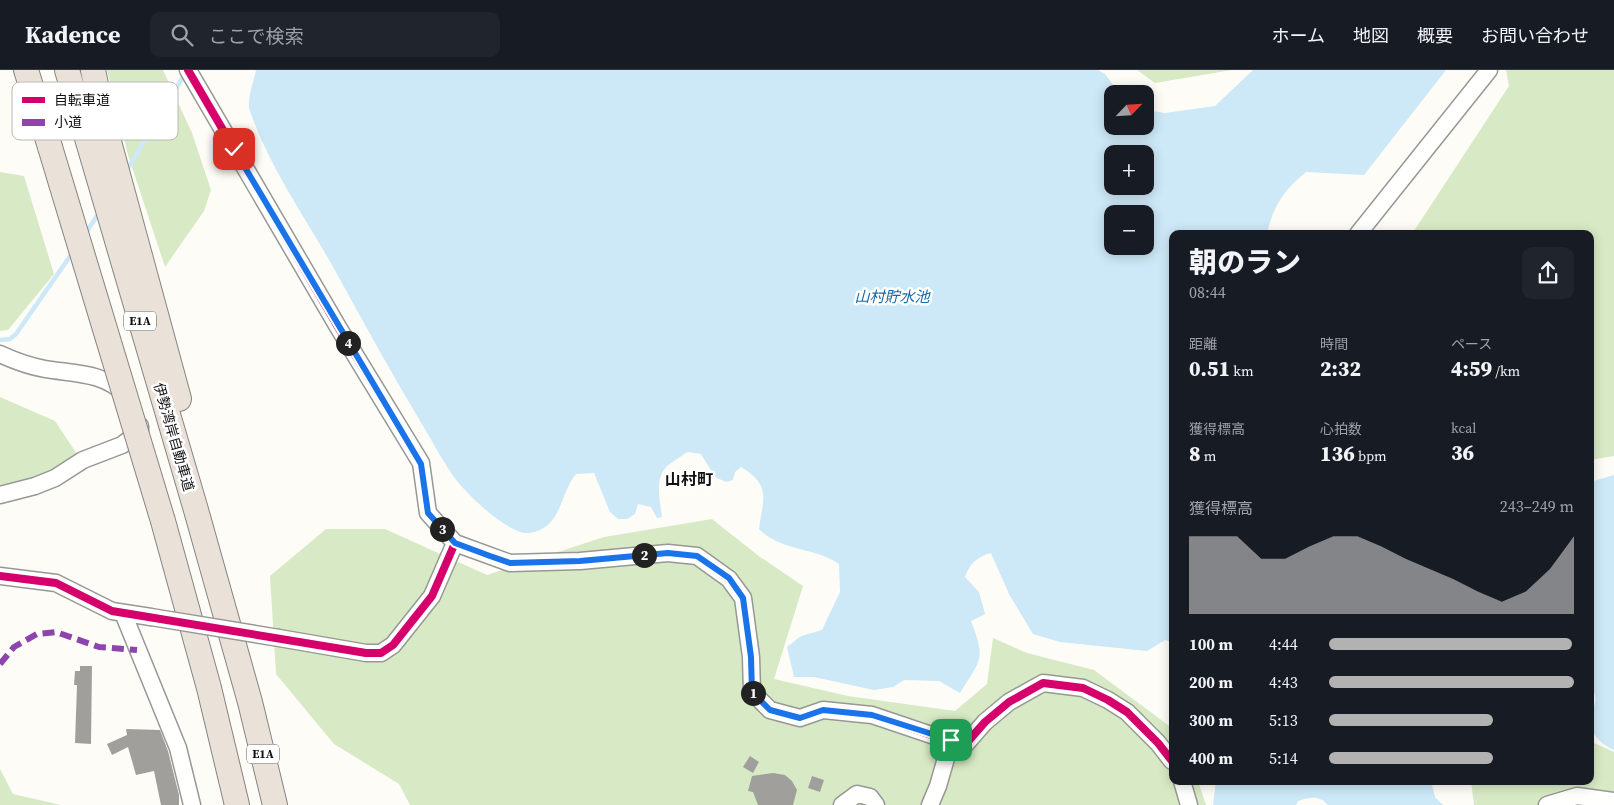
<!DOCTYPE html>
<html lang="ja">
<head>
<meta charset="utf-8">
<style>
  body { margin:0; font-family:"Source Serif 4","Noto Sans JP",serif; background:#20242c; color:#f1f3f6; height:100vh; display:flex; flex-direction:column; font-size:19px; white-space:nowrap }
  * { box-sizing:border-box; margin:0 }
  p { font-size:16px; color:#9ea1a6 }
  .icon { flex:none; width:28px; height:28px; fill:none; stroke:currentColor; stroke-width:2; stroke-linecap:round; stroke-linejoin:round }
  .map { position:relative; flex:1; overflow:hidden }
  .panel { position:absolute; left:1169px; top:160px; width:425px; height:555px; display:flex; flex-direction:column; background:#171b24; border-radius:10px; box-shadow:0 2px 12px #0003 }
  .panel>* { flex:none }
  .needle { width:32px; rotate:65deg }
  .controls { position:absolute; left:1104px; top:15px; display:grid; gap:10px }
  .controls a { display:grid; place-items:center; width:50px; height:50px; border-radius:10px; background:#171b24; box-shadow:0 2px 12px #0003; font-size:25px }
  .pin { position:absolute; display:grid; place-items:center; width:42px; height:42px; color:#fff; margin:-21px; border-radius:10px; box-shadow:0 2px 8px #0006 }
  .km { position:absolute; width:25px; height:25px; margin:-12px; border-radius:50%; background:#222; color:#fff; font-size:14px; line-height:25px; text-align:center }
  .round { display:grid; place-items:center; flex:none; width:52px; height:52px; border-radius:10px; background:#20242c }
  .summary { display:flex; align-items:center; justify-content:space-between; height:85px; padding:0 20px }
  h1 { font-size:28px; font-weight:800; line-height:38px }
  .metrics { display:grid; grid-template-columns:repeat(3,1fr); gap:8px; height:85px; padding:5px 20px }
  .metrics div { display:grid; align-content:center }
  .metrics b { font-size:21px; font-weight:800 }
  .metrics small { font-size:14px; font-weight:400 }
  .metrics p { font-size:14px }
  .chart { height:140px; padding:10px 20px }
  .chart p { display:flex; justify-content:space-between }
  .chart svg { width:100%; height:90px; margin-top:5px; fill:#b2b2b3; opacity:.7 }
  ul { padding:0 20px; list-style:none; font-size:16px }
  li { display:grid; grid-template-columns:80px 60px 1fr; align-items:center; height:38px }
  li i { height:12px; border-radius:6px; background:#b2b2b3 }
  header { display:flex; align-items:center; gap:30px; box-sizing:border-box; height:70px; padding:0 25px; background:#171b24; border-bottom:1px solid #363941 }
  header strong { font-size:24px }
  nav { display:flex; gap:28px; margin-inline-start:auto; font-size:18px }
  .search { width:350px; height:45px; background:#20242c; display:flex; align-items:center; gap:12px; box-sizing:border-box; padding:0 18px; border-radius:10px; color:#9ea1a6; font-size:19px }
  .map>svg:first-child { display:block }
  .forest { fill:#d8eac5 }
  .water { fill:#cde8f7; fill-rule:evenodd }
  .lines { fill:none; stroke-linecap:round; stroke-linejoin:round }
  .stream { stroke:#cde8f7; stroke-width:4.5 }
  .building { fill:#a19f9c }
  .minor-casing { stroke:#979795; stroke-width:19 }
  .highway-casing { stroke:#858482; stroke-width:26 }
  .minor { stroke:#fffffe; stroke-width:16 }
  .highway { stroke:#eae1d8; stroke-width:24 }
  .minor-bridge-casing { stroke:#979795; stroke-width:19; stroke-linecap:butt }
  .highway-bridge-casing { stroke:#858482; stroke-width:26; stroke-linecap:butt }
  .minor-bridge { stroke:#fffffe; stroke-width:16 }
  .highway-bridge { stroke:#eae1d8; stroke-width:24 }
  .quiet { stroke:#8e44ad; stroke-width:6; stroke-dasharray:12 6; stroke-linecap:butt }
  .cycleway-casing { stroke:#fff; stroke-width:11 }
  .cycleway { stroke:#d6006c; stroke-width:8 }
  .route-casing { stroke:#fff; stroke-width:10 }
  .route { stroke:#1a73e8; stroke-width:6 }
  .labels { text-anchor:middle; stroke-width:5; stroke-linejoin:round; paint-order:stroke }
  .shield { fill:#fff; stroke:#585858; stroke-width:1 }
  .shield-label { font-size:12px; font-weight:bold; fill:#111 }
  .street-label { font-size:14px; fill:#111; stroke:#fff }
  .water-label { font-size:15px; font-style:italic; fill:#1768a6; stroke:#fff }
  .quarter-label { font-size:16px; font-weight:bold; fill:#111; stroke:#fff }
  .key { fill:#fff; stroke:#b8b8b8; stroke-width:1 }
  .key-label { font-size:14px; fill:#111 }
</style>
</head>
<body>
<header>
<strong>Kadence</strong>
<div class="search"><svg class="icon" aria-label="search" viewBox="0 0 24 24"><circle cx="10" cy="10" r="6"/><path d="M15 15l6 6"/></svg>ここで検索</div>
<nav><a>ホーム</a><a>地図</a><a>概要</a><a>お問い合わせ</a></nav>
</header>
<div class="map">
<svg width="1614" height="735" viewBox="0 0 1614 735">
  <rect width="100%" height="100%" fill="#fdfcf7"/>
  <path class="forest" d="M107 0H163L192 63 211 120 204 141 165 197 128 85Z
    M1137 0H1232L1155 13Z
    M1506 0H1614V386L1590 390V164H1412L1509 16Z
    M0 102 24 106 54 204 8 260 0 261Z
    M0 327 55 351 79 387 0 425Z
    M712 449 760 487 803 516 774 609 848 626 955 641 987 614 993 568 1027 583 1094 600 1172 658V711H1198L1206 735H410L399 714 334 674 276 604 270 506 326 459H385L487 505 604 467Z
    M1590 671 1614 682V735H1474L1471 711H1590Z
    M0 699 13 724 61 735H0Z"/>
  <path class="water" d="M256 0H1098L1105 4 1120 24H1112V56H1145V40L1165 43 1215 36 1253 0H1446L1364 105 1306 102C1284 120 1273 136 1267 164H1172V572L1165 570 1147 581 1060 572 1033 564 1009 524 991 483C977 487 970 493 965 507L979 522 985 544 971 551C986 590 981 589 960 623L939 611 904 610 893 617 874 620 814 607H794L787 577 801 566 822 560 840 522 839 494C815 477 782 482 759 459 763 428 772 416 741 397L735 402 733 410 726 412 715 407 701 384 687 382C681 387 673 391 667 396 654 409 660 431 662 447L657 448 651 437 638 434 635 444 627 449H618L610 442 594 403 576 404C559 424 563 458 529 463 509 465 469 426 457 411 444 394 434 374 423 356 393 306 365 255 337 204 308 151 270 99 250 41 246 31 254 11 256 0ZM1112 84H1145V116H1112ZM1112 144H1145V176H1112Z
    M1614 405V680C1603 675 1589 664 1590 650 1591 637 1602 631 1590 616V412Z
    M1216 711H1431L1435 727 1443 735H1328C1320 725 1309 727 1298 731L1296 735H1213Z"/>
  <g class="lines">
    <path class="stream" d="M125 103 183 7
      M84 166 100 141
      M0 270 10 269 16 264 73 182"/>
  </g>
  <path class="building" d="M80 596H92L91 674 75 673 77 615H74L75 601H80Z
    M126 659 160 660 168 681 179 725V735H161L154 701 136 705 128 677 112 685 107 674 127 665Z
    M750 686 759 692 753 703 743 697Z
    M773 703 785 705 792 711 797 720 793 735H758L753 722 748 721 752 706Z
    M812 706 824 710 820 722 808 718Z"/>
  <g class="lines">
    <defs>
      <path id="minor" d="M188 0 338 257 421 393 428 443 455 473
        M1358 164 1489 0
        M0 284C15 291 29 296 45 299 75 304 103 302 126 325
        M0 425 35 416 55 408 83 390 122 375 140 361V356
        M0 506 56 513 112 541 151 547
        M123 543 178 678 192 735
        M279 568 366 583H381L393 575 432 526 455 473 510 493 580 491 668 483 697 486 729 509 743 528 751 587 752 622 770 640 800 648 823 640 872 645 964 676 985 652 1009 632 1043 613 1083 618 1108 630 1127 642 1158 673 1172 691
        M1182 711 1189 735
        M842 735 857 724 870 727 876 735
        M930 735 938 716 951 671
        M1547 735 1577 726 1614 731"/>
      <path id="highway" d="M26 0 50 77
        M67 0 196 440 250 632 275 735
        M93 0 105 57 179 329
        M163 451 209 618 237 735"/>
    </defs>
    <use href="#minor" class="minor-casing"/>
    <use href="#highway" class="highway-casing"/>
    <use href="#minor" class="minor"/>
    <use href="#highway" class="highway"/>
    <defs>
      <path id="minor-bridge" d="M151 547 279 568"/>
      <path id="highway-bridge" d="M50 77 163 451"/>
    </defs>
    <use href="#minor-bridge" class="minor-bridge-casing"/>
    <use href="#highway-bridge" class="highway-bridge-casing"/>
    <use href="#minor-bridge" class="minor-bridge"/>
    <use href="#highway-bridge" class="highway-bridge"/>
    <path class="quiet" d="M0 594 14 577 37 564 56 562 99 577 137 580"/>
    <defs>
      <path id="cycleway" d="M188 0 338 257 421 393 428 443 455 473
        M0 506 56 513 112 541 366 583H381L393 575 432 526 455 473 510 493 580 491 668 483 697 486 729 509 743 528 751 587 752 622 770 640 800 648 823 640 872 645 964 676 985 652 1009 632 1043 613 1083 618 1108 630 1127 642 1158 673 1172 691"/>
    </defs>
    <use href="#cycleway" class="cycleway-casing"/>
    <use href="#cycleway" class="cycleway"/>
  </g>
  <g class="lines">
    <defs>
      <path id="route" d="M234 79 421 394 428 443 455 473 490 486 510 493 580 491 668 483 697 486 716 499 729 508 743 528 751 587 752 622 770 640 800 648 823 640 872 645 951 670"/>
    </defs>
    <use href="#route" class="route-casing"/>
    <use href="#route" class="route"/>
  </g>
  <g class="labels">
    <g class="shield">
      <rect x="124" y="241.5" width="32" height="19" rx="4"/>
      <rect x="247" y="674.5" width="32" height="19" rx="4"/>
    </g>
    <g class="shield-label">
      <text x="140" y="255">E1A</text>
      <text x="263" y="688">E1A</text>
    </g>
    <g class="street-label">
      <text transform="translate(174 367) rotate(74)" y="5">伊勢湾岸自動車道</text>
    </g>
    <g class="water-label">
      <text x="892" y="232">山村貯水池</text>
    </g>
    <g class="quarter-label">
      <text x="689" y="415">山村町</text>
    </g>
  </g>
  <rect x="12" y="12" width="166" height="58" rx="8" class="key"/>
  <rect x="22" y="27" width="23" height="6" fill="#d6006c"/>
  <rect x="22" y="49" width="23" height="7" fill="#8e44ad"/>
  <g class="key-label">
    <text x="54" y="35">自転車道</text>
    <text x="54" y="57">小道</text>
  </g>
</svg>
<div class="controls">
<a><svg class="needle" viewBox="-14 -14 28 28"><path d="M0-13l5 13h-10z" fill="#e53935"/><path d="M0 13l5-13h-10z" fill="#9ea1a6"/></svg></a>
<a>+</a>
<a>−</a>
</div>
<div class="pin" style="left:951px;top:670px;background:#1e9e55"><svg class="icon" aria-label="arrive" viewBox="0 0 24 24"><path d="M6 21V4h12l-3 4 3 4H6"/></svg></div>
<div class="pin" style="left:234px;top:79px;background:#d93025"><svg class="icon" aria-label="check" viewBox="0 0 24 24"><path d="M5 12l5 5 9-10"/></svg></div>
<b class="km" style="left:753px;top:623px">1</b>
<b class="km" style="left:644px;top:485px">2</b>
<b class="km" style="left:442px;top:459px">3</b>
<b class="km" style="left:348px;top:273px">4</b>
<section class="panel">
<div class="summary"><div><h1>朝のラン</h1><p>08:44</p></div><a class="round"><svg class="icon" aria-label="share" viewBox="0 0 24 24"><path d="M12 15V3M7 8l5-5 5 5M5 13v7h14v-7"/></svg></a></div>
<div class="metrics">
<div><p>距離</p><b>0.51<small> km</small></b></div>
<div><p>時間</p><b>2:32</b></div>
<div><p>ペース</p><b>4:59<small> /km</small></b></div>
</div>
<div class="metrics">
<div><p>獲得標高</p><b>8<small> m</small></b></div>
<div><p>心拍数</p><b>136<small> bpm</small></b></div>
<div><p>kcal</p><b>36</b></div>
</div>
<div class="chart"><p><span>獲得標高</span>243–249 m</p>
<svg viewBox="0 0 160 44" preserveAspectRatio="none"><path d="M0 44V6L10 6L20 6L30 17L40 17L50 11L60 6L70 6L80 11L90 17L100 22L110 27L120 33L130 38L140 33L150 22L160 6V44z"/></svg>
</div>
<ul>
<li><b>100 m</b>4:44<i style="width:99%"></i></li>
<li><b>200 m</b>4:43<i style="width:100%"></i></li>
<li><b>300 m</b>5:13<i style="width:67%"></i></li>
<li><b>400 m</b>5:14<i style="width:67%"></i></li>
</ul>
</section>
</div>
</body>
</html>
